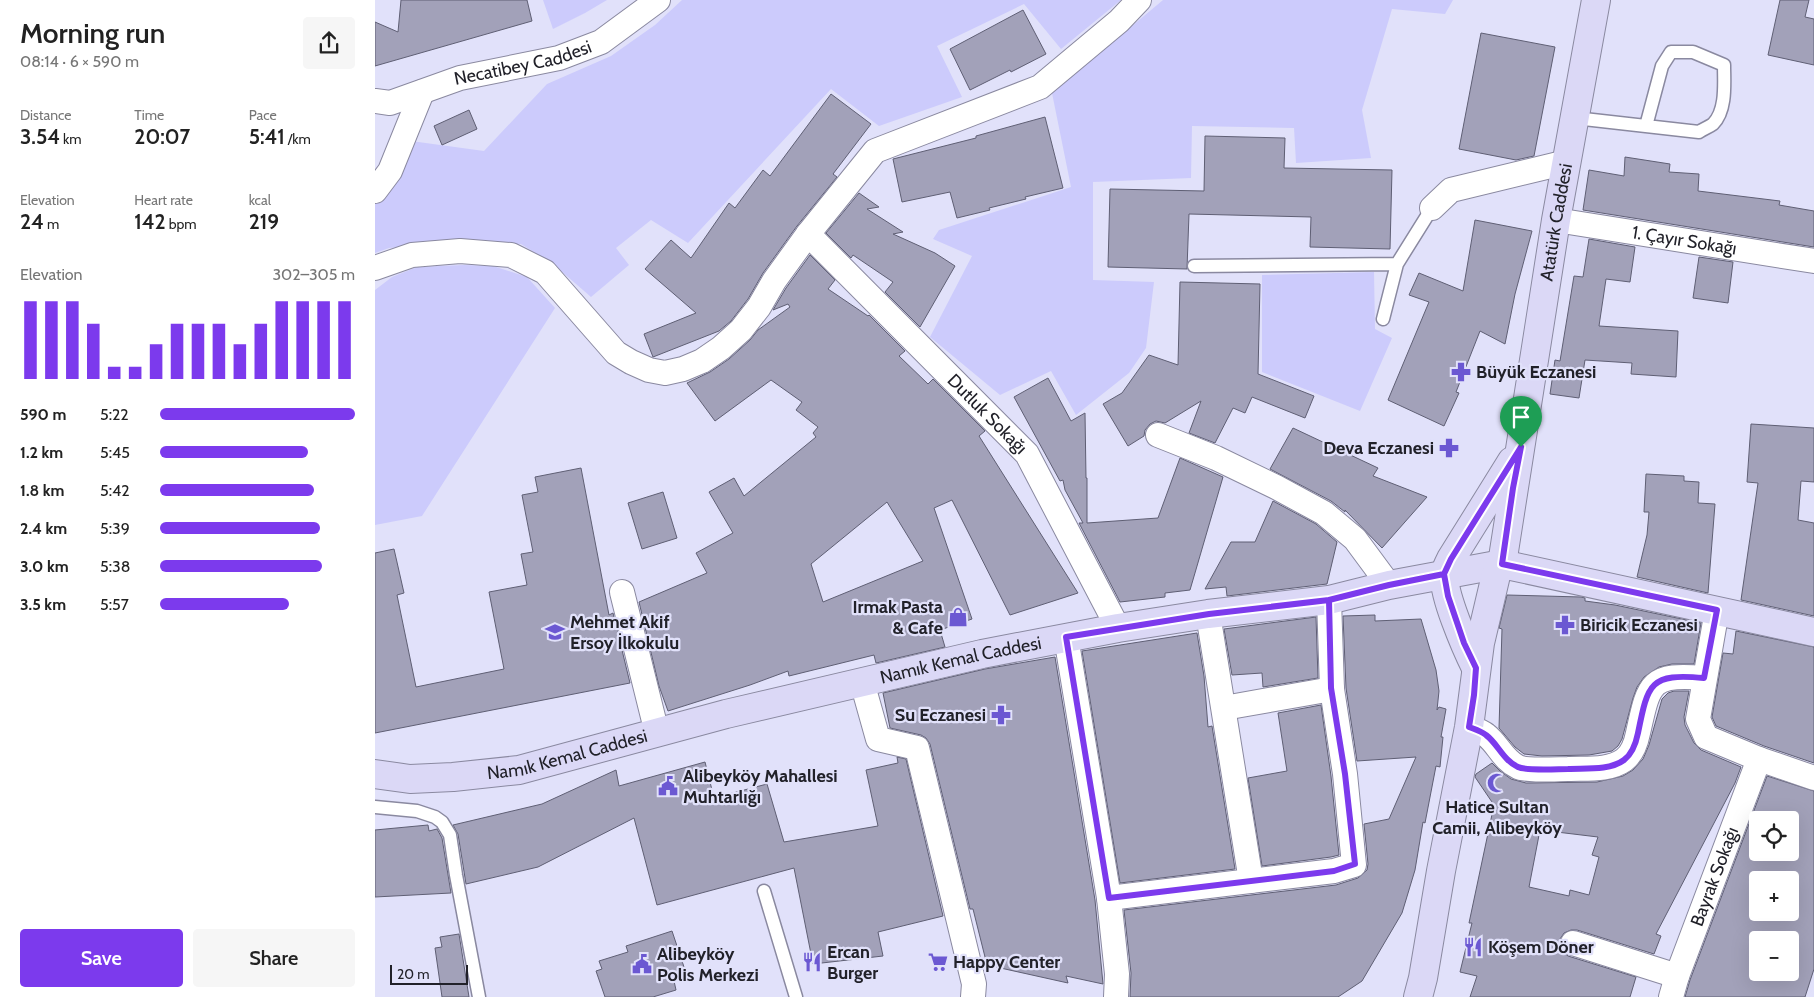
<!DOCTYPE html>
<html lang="en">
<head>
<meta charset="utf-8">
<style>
  body { margin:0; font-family:Cabin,sans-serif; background:#f6f6f6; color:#222; height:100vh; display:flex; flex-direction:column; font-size:19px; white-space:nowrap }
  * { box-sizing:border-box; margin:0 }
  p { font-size:16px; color:#767676 }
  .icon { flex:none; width:28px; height:28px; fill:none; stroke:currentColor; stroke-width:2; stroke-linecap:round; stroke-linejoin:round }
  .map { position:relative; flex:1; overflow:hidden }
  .side { display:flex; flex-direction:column; background:#fff; width:375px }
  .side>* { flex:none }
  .buttons { position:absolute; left:1374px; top:811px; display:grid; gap:10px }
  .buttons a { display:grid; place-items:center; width:50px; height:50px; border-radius:5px; background:#fff; box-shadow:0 5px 20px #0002; font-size:25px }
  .scale { position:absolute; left:15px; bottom:12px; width:78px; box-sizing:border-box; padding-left:5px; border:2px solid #212129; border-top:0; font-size:14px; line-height:18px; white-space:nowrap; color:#212129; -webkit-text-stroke:4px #e1e1fa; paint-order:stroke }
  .pin { position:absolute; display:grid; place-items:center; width:42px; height:42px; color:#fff; margin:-51px -21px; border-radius:50% 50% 50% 0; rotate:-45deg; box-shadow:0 0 5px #0007 }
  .pin .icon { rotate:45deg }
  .round { display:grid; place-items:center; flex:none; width:52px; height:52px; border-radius:5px; background:#f6f6f6 }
  .headline { display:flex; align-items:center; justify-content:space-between; height:85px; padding:0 20px }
  h1 { font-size:28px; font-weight:600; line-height:38px }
  .metrics { display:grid; grid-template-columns:repeat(3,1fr); gap:8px; height:85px; padding:5px 20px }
  .metrics div { display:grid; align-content:center }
  .metrics b { font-size:21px; font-weight:600 }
  .metrics small { font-size:14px; font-weight:400 }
  .metrics p { font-size:14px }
  .chart { height:140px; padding:10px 20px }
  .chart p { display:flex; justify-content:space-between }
  .chart svg { width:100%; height:90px; margin-top:5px; stroke:#7c3aed; stroke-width:6 }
  .primary-button { display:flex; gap:10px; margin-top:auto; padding:10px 20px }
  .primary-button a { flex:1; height:58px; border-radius:5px; background:#7c3aed; color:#fff; font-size:20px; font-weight:600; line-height:58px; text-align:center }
  .primary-button a+a { background:#f6f6f6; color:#222 }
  ul { padding:0 20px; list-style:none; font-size:16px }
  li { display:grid; grid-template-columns:80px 60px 1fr; align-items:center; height:38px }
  li i { height:12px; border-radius:6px; background:#7c3aed }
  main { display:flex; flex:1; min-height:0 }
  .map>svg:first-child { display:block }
  .green { fill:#cccbfc }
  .building { fill:#a2a1b9; stroke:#5f5f74; fill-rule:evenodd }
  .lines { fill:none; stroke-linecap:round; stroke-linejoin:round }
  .lane-casing { stroke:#8a89a0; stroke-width:15 }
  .street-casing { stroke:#8a89a0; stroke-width:26 }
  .secondary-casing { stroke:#8a89a0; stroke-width:30 }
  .lane { stroke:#fff; stroke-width:12 }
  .street { stroke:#fff; stroke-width:24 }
  .secondary { stroke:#dbd8f6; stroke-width:28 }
  .route-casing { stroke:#fff; stroke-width:10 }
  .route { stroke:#7c3aed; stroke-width:6 }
  .labels { text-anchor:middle; stroke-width:4.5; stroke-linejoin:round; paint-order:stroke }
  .street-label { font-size:18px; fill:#212129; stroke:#e1e1fa }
  .poi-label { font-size:18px; font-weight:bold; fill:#212129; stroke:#e1e1fa; text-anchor:start }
</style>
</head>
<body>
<main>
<section class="side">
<div class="headline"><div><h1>Morning run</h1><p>08:14 · 6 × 590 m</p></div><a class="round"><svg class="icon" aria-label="share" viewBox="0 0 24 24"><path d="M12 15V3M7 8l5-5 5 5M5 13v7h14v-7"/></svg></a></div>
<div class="metrics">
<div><p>Distance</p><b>3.54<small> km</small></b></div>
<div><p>Time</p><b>20:07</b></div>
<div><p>Pace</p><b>5:41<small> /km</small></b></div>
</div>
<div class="metrics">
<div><p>Elevation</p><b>24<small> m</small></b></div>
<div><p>Heart rate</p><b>142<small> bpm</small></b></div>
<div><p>kcal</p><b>219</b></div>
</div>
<div class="chart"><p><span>Elevation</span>302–305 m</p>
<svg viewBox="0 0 160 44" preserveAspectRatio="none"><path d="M5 44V6M15 44V6M25 44V6M35 44V17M45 44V38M55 44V38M65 44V27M75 44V17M85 44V17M95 44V17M105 44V27M115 44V17M125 44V6M135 44V6M145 44V6M155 44V6"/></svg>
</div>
<ul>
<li><b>590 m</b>5:22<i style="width:100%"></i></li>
<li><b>1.2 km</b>5:45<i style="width:76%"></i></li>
<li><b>1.8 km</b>5:42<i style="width:79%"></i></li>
<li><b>2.4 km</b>5:39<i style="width:82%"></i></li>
<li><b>3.0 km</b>5:38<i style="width:83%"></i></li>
<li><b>3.5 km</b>5:57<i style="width:66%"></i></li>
</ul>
<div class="primary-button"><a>Save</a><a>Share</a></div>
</section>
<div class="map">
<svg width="1439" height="997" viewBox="0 0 1439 997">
  <rect width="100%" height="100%" fill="#e1e1fa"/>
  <path class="green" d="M168 0H232L210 13 178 29Z
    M307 0H746L686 49 649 4 562 46 587 97 504 126 456 89 313 243 276 220 241 248 254 265 216 297 178 264 146 244 74 242 14 248 0 253V203L10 190 36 141 109 151 172 84 236 56 280 25Z
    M788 0H1078L1070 14 1017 9 987 110 996 158 921 163 919 128 817 126 816 178 718 182V280L779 282 771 348 754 373 701 415 676 371 625 395 555 337 597 256 558 239 564 230 696 187 677 93Z
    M89 265 118 266 152 277 180 308 47 516 0 525V290L17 277 42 267Z
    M999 272 1000 329 1017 338 985 411 887 372V275Z"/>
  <path class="building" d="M26 0H152L157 21 0 66V22L23 32Z
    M1405 0H1434L1430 17 1439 19V65L1393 55Z
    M648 10 671 54 636 72 635 70 595 90 575 49Z
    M1106 33 1180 47 1159 156 1141 160 1084 149Z
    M456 94 496 124 458 174 462 177 422 226 388 273 373 299 356 321 344 331 278 357 269 334 321 313 270 269 296 240 316 258 354 203 360 208 388 170 395 176Z
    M94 110 102 129 67 145 59 126Z
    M670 117 688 188 650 197 651 199 614 208 615 210 582 218 575 192 527 202 518 159 601 138V136Z
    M830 136 910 138 909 168 1017 170 1015 249 935 247 936 217 814 214 812 269 733 267 735 189 829 191Z
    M1250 157 1295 164 1294 172 1324 174 1323 191 1405 201 1404 205 1439 211V247L1208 210 1214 170 1249 176Z
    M484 193 504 207 492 209 528 232 518 234 560 253 580 266 545 327 510 292 518 282 478 255 476 258 451 233Z
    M1100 220 1157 231 1140 294 1130 344 1105 331 1081 392 1084 393 1069 426 1013 400 1054 302 1034 295 1044 273 1088 291Z
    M1214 239 1260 247 1255 282 1231 279 1224 326 1303 331 1301 377 1256 374 1257 363 1210 360 1204 398 1175 394 1180 360 1185 361 1199 276 1208 277Z
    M435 255 460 280 453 289 493 316 494 315 530 351 524 356 553 384 558 379 610 431 604 436 703 593 635 615 577 500 559 508 597 619 565 630 570 647 501 663 499 655 414 676 413 671 375 685 293 711 284 686 264 602 332 573 321 553 358 533 334 492 359 478 369 496 441 437 438 433 443 427 421 410 427 402 396 380 340 421 312 383 335 372 354 359 375 340 383 330 415 307 413 304 398 310 411 288ZM512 502 548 561 448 602 436 564Z
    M1324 257 1358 262 1353 303 1318 298Z
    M805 282 885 284 883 374 939 396 930 418 877 397 870 413 858 408 840 443 814 433 826 401 790 423 781 421 775 424 770 430 769 436 753 446 728 404 747 393 774 355 803 365Z
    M673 378 696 421 710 413 711 478H712V523L783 518 805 458 848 477 815 590 790 593V597L745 602 704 523H708L690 490 688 480 685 481 639 397Z
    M1376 424 1439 428V482L1426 481 1423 520 1439 523V616L1366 600 1383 483 1372 482Z
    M918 428 1003 468 998 476 1052 497 1007 548 970 510V512L956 501 895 469Z
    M206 468 234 615 238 613 255 683 0 733V553L19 549 29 593 22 595 41 687 129 669 114 592 152 585 146 554 158 552 147 495 163 492 160 477Z
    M1271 474 1309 476V481L1324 482 1323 503 1340 504 1333 593 1262 577 1272 535 1274 512H1269Z
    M288 492 302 538 267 549 253 503Z
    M898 501 941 524 962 542 952 584 852 596 851 587 830 589 856 542H880Z
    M1132 595 1206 597 1210 598V601L1240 605 1326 623 1319 664H1297L1284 667 1269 677 1262 687 1258 698 1247 739 1243 746 1237 751 1214 755 1167 756 1149 754 1140 747 1124 728 1127 629 1124 628Z
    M1000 615V621L1046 619 1061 670 1064 691 1062 710 1064 707 1071 709 1066 737H1068L1065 767 1061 766 1050 823 1048 822 1040 870 1027 913 987 981 963 997H755L756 973 749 910 961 885 983 878 992 870 993 864 989 824 1014 819 1041 757 982 761 971 688 968 616Z
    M941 617 943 678 888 687 887 673 857 675 849 629Z
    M1361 631 1439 647V763L1389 746 1341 726 1337 717 1348 653 1358 654Z
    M822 633 829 676 833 727 837 726 860 869 745 883 707 651Z
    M680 657 720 900 728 984 691 976 693 983 612 965 598 909H595L555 744 551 738 546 735 515 728 508 693 610 669Z
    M1299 691H1314L1309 717 1310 725 1319 743 1326 750 1366 767 1360 783 1281 934 1286 936 1279 954 1202 930H1196L1189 933 1185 939V945L1188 952 1193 956 1261 977 1255 997H1095L1102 976 1085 972 1097 923H1094L1119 805 1100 777 1101 774 1117 763 1125 771 1136 779 1151 783 1222 782 1248 776 1258 770 1268 759 1274 745 1287 699 1293 693ZM1165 830 1223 837 1217 855 1224 857 1214 895 1195 890 1194 896 1154 887Z
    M946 705 956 776 964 855 956 857 887 866 873 778 912 771 903 713Z
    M522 757 531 759 568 916 503 932 508 956 438 964 419 868 282 905 259 818 163 867 91 884 83 834 78 825 167 804 241 770 244 786 330 762 339 798 392 784 409 842 503 826 491 770 523 763Z
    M1392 776 1439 791V969L1430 997H1310L1315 980ZM1382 820H1415V852H1382ZM1382 880H1415V912H1382ZM1382 940H1415V972H1382Z
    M53 825 54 831 62 829 67 838 76 893 0 897V830Z
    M297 931 309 967 303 968 307 979 299 981 301 990 278 997H230L221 971 227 969 224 961 253 952 251 946Z
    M84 934 94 997H67L60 948 67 947 65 937Z"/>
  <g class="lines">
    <defs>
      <path id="lane" d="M1200 118 1324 132C1328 129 1334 127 1338 124 1352 110 1349 82 1349 65L1318 52H1296L1287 66 1271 126
        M819 266 1022 264 1057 208
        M1008 319 1022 264
        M0 807 42 811 60 817 67 822 75 835 81 875 104 997
        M389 891 421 997"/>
      <g id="street">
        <path id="s1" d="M0 101 15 103 85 78 184 58 226 42 283 0"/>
        <path d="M0 191 15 171 47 92"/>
        <path d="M1057 208 1076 190 1192 162"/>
        <path id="s2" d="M1181 220 1439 261"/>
        <path id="s3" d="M433 234 652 454 743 628"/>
        <path d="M0 268 37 255 85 251 136 255 170 272 241 353 256 362 274 370 290 373 308 369 327 361 346 348 366 330 384 307 399 281 433 234 500 151 665 87 744 21 764 0"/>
        <path d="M783 435 841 458 901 487 949 513 980 539 1014 585"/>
        <path d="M247 592 282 733"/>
        <path d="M1342 610 1323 719 1331 737 1384 759 1439 778"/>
        <path d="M833 614 876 881"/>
        <path d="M691 637 734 898 742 974 741 997"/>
        <path d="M487 682 503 739 542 748 599 984 598 997"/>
        <path d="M849 708 957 689"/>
        <path d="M1094 727C1099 729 1106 731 1111 735 1123 744 1128 760 1143 767 1151 771 1183 769 1193 769 1210 768 1234 771 1249 760 1257 754 1261 743 1263 733 1274 683 1275 673 1329 678"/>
        <path d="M734 898 959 871 979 865 970 774 957 689 954 600"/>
        <path d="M1198 943 1302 976"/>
        <path id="s4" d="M1296 997 1302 976 1384 759"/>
      </g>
      <g id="secondary">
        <path d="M1101 668C1092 650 1066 591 1070 573 1071 569 1074 563 1076 559L1137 461"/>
        <path id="s5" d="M0 774 35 779 78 777 144 770 351 714 607 654 743 628 833 614 954 600 1014 585 1127 564 1439 632"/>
        <path id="s6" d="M1043 997 1048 978 1066 871 1094 727 1105 643 1121 575 1127 564 1181 220 1221 0"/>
      </g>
    </defs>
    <use href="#lane" class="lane-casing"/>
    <use href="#street" class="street-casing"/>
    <use href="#secondary" class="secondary-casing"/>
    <use href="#lane" class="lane"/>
    <use href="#street" class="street"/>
    <use href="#secondary" class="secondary"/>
  </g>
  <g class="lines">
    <defs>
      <path id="route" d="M1146 447 1076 559 1069 574 1014 585 954 600 834 614 691 637 734 898 959 871 980 864 970 774 956 688 954 600 1014 585 1069 574 1073 596 1089 643 1101 668 1099 695 1094 727C1099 729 1106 731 1111 735 1123 744 1128 760 1143 767 1151 771 1182 769 1193 769 1210 768 1234 771 1249 760 1257 754 1261 743 1263 733 1273 683 1275 673 1329 678L1342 610 1127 564 1138 488 1146 447"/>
    </defs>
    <use href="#route" class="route-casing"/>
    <use href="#route" class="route"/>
  </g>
  <defs>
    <symbol id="pharmacy-bare" viewBox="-9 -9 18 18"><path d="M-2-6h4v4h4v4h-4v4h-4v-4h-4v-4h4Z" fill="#6b58d2" stroke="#e1e1fa" stroke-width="2.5" paint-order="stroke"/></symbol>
    <symbol id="shop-bare" viewBox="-9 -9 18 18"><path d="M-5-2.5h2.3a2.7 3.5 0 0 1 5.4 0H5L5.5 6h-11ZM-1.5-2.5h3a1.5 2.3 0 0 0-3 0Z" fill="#6b58d2" stroke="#e1e1fa" stroke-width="2.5" paint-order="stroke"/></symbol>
    <symbol id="school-bare" viewBox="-9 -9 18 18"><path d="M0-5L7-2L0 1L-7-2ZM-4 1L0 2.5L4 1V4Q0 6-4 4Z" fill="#6b58d2" stroke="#e1e1fa" stroke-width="2.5" paint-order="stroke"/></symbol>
    <symbol id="mosque-bare" viewBox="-9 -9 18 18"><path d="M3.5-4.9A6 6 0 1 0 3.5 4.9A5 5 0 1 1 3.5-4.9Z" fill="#6b58d2" stroke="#e1e1fa" stroke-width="2.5" paint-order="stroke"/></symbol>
    <symbol id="civic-bare" viewBox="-9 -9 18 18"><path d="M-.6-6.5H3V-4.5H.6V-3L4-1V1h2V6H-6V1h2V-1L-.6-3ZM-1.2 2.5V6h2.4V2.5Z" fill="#6b58d2" stroke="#e1e1fa" stroke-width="2.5" paint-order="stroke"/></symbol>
    <symbol id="restaurant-bare" viewBox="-9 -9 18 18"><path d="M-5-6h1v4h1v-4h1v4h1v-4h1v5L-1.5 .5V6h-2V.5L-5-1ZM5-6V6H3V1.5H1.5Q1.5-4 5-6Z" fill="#6b58d2" stroke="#e1e1fa" stroke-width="2.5" paint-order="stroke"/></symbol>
    <symbol id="supermarket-bare" viewBox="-9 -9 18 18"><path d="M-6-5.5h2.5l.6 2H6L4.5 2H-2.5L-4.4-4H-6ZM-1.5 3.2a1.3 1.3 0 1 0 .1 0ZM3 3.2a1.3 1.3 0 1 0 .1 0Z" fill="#6b58d2" stroke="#e1e1fa" stroke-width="2.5" paint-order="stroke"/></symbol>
  </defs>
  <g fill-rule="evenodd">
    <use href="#pharmacy-bare" x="1072" y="358" width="28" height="28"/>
    <use href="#pharmacy-bare" x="1060" y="434" width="28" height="28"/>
    <use href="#shop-bare" x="569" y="603" width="28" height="28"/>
    <use href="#pharmacy-bare" x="1176" y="611" width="28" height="28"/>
    <use href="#school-bare" x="166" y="618" width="28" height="28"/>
    <use href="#pharmacy-bare" x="612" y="701" width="28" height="28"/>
    <use href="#mosque-bare" x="1108" y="769" width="28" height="28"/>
    <use href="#civic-bare" x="279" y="772" width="28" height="28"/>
    <use href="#restaurant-bare" x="1084" y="933" width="28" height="28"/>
    <use href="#restaurant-bare" x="423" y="948" width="28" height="28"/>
    <use href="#supermarket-bare" x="549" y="948" width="28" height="28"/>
    <use href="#civic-bare" x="253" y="950" width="28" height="28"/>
  </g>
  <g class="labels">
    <g class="street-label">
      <text dy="6" stroke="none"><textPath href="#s1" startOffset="154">Necatibey Caddesi</textPath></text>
      <text dy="6" stroke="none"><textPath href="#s6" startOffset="788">Atatürk Caddesi</textPath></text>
      <text dy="6" stroke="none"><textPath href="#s2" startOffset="130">1. Çayır Sokağı</textPath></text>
      <text dy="6" stroke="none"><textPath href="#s3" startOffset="254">Dutluk Sokağı</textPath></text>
      <text dy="6" stroke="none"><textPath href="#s5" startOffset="600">Namık Kemal Caddesi</textPath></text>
      <text dy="6" stroke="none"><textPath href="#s5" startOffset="195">Namık Kemal Caddesi</textPath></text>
      <text dy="6" stroke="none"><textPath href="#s4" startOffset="128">Bayrak Sokağı</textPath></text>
    </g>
    <g class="poi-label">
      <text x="1101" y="378">Büyük Eczanesi</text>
      <text x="1059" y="454" text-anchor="end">Deva Eczanesi</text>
      <text x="568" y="613" text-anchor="end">Irmak Pasta<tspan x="568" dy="21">&amp; Cafe</tspan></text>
      <text x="195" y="628">Mehmet Akif<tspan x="195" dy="21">Ersoy İlkokulu</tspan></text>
      <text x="1205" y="631">Biricik Eczanesi</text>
      <text x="611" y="721" text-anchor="end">Su Eczanesi</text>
      <text x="308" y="782">Alibeyköy Mahallesi<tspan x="308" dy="21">Muhtarlığı</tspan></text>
      <text x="1122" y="813" text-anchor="middle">Hatice Sultan<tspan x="1122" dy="21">Camii, Alibeyköy</tspan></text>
      <text x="1113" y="953">Köşem Döner</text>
      <text x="452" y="958">Ercan<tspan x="452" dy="21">Burger</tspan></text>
      <text x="282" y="960">Alibeyköy<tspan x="282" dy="21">Polis Merkezi</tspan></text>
      <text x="578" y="968">Happy Center</text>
    </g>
  </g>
</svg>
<div class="buttons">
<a><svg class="icon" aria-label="locate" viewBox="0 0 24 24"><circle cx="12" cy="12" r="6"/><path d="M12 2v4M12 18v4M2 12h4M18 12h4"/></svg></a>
<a>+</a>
<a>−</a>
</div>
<div class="scale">20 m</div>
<div class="pin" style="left:1146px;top:447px;background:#1e9e55"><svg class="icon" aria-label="arrive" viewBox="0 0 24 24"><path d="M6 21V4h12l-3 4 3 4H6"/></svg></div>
</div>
</main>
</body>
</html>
